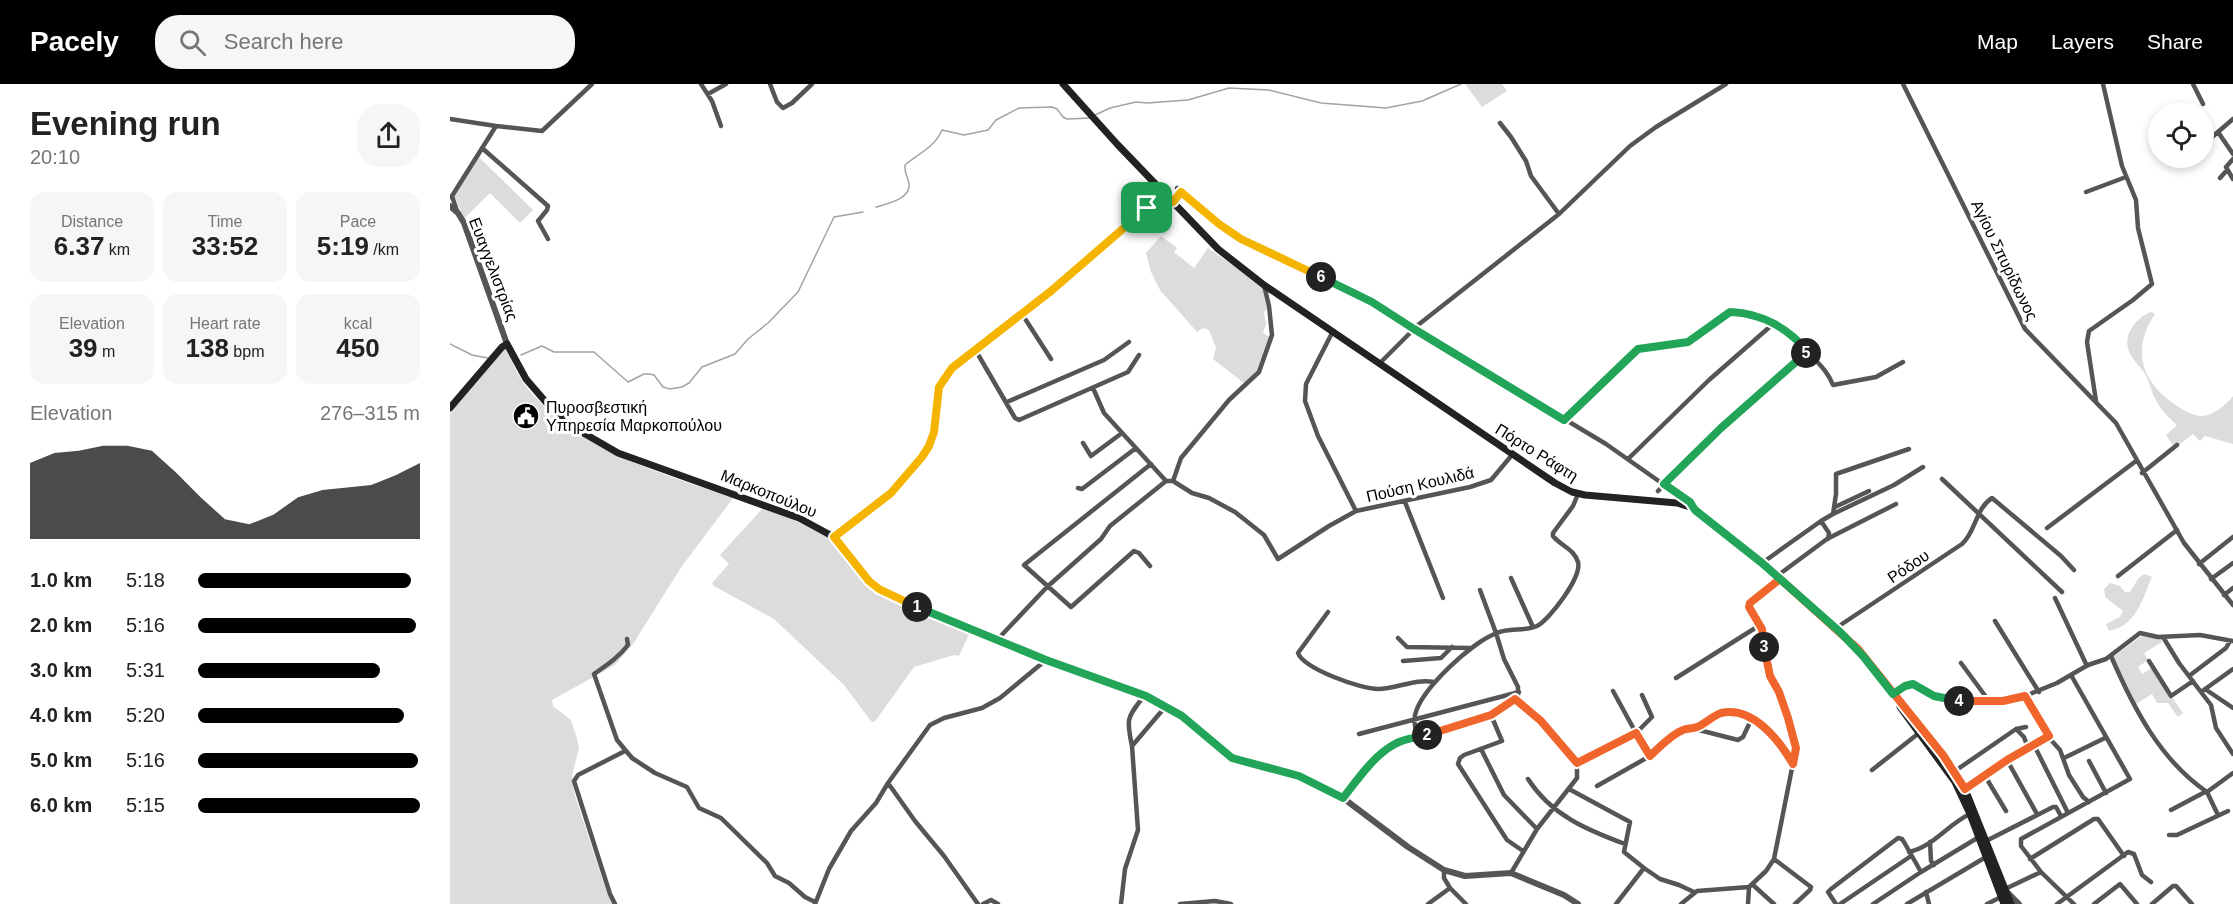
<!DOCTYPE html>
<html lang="en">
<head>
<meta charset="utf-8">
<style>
  body { margin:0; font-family:Arial,sans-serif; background:#f6f6f6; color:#222; height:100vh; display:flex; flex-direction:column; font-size:22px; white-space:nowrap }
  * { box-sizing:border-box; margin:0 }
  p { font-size:20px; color:#767676 }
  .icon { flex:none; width:33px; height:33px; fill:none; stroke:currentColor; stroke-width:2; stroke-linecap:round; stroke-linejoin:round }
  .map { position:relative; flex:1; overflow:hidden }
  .sheet { display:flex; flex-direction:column; background:#fff; width:450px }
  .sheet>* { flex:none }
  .controls { position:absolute; left:1698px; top:18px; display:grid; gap:12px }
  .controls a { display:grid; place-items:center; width:66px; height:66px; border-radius:50%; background:#fff; box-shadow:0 3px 9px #0003; font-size:30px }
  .pin { position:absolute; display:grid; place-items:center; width:51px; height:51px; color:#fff; margin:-26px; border-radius:12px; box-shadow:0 3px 9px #0006 }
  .km { position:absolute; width:30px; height:30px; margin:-15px; border-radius:50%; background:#222; color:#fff; font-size:16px; line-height:30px; text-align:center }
  .round { display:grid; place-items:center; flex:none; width:63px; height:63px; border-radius:24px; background:#f6f6f6 }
  .summary { display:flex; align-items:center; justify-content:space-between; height:102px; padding:0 30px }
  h1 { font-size:33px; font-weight:700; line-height:45px }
  .figures { display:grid; grid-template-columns:repeat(3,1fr); gap:9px; height:102px; padding:6px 30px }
  .figures div { display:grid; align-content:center; border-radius:15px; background:#f6f6f6; text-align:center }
  .figures b { font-size:26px; font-weight:700 }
  .figures small { font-size:16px; font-weight:400 }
  .figures p { font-size:16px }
  .chart { height:168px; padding:12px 30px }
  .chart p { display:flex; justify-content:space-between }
  .chart svg { width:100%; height:108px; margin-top:6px; fill:#000; opacity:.7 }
  ul { padding:0 30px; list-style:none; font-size:20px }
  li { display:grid; grid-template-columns:96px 72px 1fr; align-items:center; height:45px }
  li i { height:15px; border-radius:8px; background:#000 }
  header { display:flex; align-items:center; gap:36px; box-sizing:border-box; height:84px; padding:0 30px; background:#000; color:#fff }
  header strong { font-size:28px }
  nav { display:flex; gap:33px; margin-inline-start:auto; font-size:21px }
  .search { width:420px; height:54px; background:#f6f6f6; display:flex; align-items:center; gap:15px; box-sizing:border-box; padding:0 21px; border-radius:24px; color:#767676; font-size:22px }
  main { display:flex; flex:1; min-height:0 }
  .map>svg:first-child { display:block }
  .green { fill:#dcdcdc }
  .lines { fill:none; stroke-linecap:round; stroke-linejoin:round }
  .stream { stroke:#a3a3a3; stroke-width:1.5 }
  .minor { stroke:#555; stroke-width:4.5 }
  .tertiary { stroke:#555; stroke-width:6 }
  .secondary { stroke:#222; stroke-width:7 }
  .split-1-casing { stroke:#fff; stroke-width:12 }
  .split-2-casing { stroke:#fff; stroke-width:12 }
  .split-3-casing { stroke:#fff; stroke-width:12 }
  .split-4-casing { stroke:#fff; stroke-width:12 }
  .split-5-casing { stroke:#fff; stroke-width:12 }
  .split-6-casing { stroke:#fff; stroke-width:12 }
  .split-7-casing { stroke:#fff; stroke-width:12 }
  .split-1 { stroke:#f5b400; stroke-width:8 }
  .split-2 { stroke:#22a559; stroke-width:8 }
  .split-3 { stroke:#f0652b; stroke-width:8 }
  .split-4 { stroke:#f0652b; stroke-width:8 }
  .split-5 { stroke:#22a559; stroke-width:8 }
  .split-6 { stroke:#22a559; stroke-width:8 }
  .split-7 { stroke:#f5b400; stroke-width:8 }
  .labels { text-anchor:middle; stroke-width:6; stroke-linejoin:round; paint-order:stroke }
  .street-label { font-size:16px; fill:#000; stroke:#fff }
  .poi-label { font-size:16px; fill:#000; stroke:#fff; text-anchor:start }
</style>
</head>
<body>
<header>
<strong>Pacely</strong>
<div class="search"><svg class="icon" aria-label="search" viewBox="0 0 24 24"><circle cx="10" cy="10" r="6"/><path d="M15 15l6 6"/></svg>Search here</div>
<nav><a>Map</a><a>Layers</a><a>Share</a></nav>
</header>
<main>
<section class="sheet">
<div class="summary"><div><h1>Evening run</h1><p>20:10</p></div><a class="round"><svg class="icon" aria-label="share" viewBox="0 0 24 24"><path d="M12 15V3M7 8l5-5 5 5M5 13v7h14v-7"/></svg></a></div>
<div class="figures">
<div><p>Distance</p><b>6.37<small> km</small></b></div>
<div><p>Time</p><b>33:52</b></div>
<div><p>Pace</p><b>5:19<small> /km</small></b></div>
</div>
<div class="figures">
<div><p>Elevation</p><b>39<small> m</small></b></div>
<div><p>Heart rate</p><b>138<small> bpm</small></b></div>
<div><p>kcal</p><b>450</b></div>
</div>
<div class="chart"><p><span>Elevation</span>276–315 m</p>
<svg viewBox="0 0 160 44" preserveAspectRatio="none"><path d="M0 44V13L10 9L20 8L30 6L40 6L50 8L60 17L70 27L80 36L90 38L100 34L110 27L120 24L130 23L140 22L150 18L160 13V44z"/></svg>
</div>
<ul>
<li><b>1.0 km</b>5:18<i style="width:96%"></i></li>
<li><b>2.0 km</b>5:16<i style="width:98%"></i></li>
<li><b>3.0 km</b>5:31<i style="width:82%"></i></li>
<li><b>4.0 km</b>5:20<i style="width:93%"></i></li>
<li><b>5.0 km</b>5:16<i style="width:99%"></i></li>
<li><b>6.0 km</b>5:15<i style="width:100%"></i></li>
</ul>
</section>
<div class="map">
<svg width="1783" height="820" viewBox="0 0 1783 820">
  <rect width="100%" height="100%" fill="#fff"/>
  <path class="green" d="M1015 0H1052L1057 7 1032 23Z
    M28 72 83 126 70 139 40 109 14 135 4 111Z
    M711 152 727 164 724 168 744 184 758 164 813 202 818 224 814 228 816 240 813 249 820 253 808 287 794 299 763 275 766 264 759 246 753 244 747 248 710 206 701 188 696 169Z
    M1701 228 1705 230C1682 264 1690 296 1723 319 1731 325 1742 332 1752 332 1763 332 1777 320 1783 312V360L1755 352 1750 357 1743 350 1725 364 1716 351 1727 341C1719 334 1711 326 1706 316 1701 308 1700 298 1695 290 1690 282 1682 276 1679 267 1672 251 1687 233 1701 228Z
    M56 263C61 274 66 289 74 300 127 368 204 386 283 414L232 482 183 560 165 581 102 616 103 622 121 636 126 651 129 664 122 692 124 709 157 809 163 820H0V330Z
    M313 424 340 434 380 454 428 508 520 548 509 572 504 571 464 583 426 636 424 638 421 637 394 601 324 535 264 502 262 499 279 480 270 471Z
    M1694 490 1702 493C1692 516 1686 542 1659 547L1656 540 1670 533 1673 527 1655 513 1654 505 1660 499 1670 502 1675 508H1680L1688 495Z
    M1693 551 1711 555 1712 558 1694 569 1698 576 1688 583 1692 590 1702 584 1733 629 1728 633 1718 619H1707L1702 610 1686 620 1663 573Z"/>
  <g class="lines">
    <path class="stream" d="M645 31 660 24 686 18 697 19 738 16 779 4 819 6 871 19 936 24 972 17 1011 0
      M426 123C436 120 461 115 459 100 458 93 454 89 455 81 468 70 485 63 492 46L514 51 538 46 546 36 569 24 602 23 607 25 613 33 617 35 641 34
      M0 260 22 271 38 274
      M71 271 92 262 104 268H144L178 298 194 290H199L204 291 213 303 220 305 232 303 239 299 252 283 285 270 298 255 318 239 348 208 384 133 413 128"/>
    <path class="minor" d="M251 0 262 17 271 42
      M320 0 327 18 333 24 342 19 362 0
      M1453 0 1575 245 1666 339 1734 459 1783 521
      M1743 0 1753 20
      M258 10 276 0
      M0 35 46 42
      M1050 39 1061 53 1076 77 1081 92 1109 130
      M1768 48 1783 70
      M1754 60 1783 35
      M32 64 98 122 97 126 88 137 98 155
      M1783 75 1776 83 1783 95
      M1770 94 1777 86
      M727 104 780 148 922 217 964 245 1156 360 1240 419 1245 425
      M1636 108 1676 93
      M2 112 46 42 92 47 142 0
      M0 113 2 112 7 127
      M814 201 819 222 822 251 809 288 779 316 731 374 723 397 742 409 759 414 785 428 814 451 828 475 879 442 906 427 868 352 855 317 856 300 883 247
      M572 230 601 275
      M526 267 565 334 569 336 678 288 689 271
      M931 278 968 241 1109 130 1180 62 1206 43 1276 0
      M643 304 654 329 716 397
      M1646 317 1637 258 1639 247 1683 216 1702 200 1688 144 1686 116 1672 82 1653 0
      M557 318 654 276 679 258
      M1114 336 1188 265 1238 258 1280 228C1314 229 1338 246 1361 271 1370 281 1378 288 1383 301L1426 293 1453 278
      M633 359 641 372 672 349
      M1178 375 1259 296 1323 240
      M1692 389 1727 361
      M1492 395 1612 508
      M628 404 632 405 686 364
      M1208 407 1233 380 1271 344 1358 268
      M955 418 993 514
      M1385 423 1419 407
      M906 427 1020 403 1041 396 1062 371
      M1383 430 1444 401 1473 383
      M1371 437 1383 430 1386 410V390L1459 365
      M1597 444 1686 377
      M1312 479 1371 437 1379 449 1378 455
      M1749 480 1783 453
      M700 482 689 469 684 467 621 523 574 481 701 380
      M1327 492 1377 455 1446 420
      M1668 492 1727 446
      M1061 494 1083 543
      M1761 495 1783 479
      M1774 511 1783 504
      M1605 514 1637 582
      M878 528 848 569C854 585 911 605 928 605 947 605 965 594 984 598
      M1545 537 1589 608
      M1386 544 1512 460C1526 448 1525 425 1542 414L1611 472 1624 486
      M1713 553 1729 579 1751 608 1783 585
      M948 554 957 563 1020 564
      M177 555 178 561C168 574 157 581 144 590L167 656 182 674 205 689 237 703 249 724 271 734 317 779 325 792 339 799 355 813 365 818
      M547 556 597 503 651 455 660 442 716 397H723
      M1661 572C1683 623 1710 676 1757 708L1783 689
      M953 577 991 574 1002 563
      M1699 577 1721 612 1743 597
      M1511 579 1539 617
      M1739 592 1776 564 1780 557
      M1226 594 1310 541
      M1755 605 1783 624
      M1163 607 1186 649 1202 633 1192 611
      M1751 608 1761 621 1766 644 1783 670
      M1443 610 1459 600 1466 601 1484 612 1505 617H1553L1575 612 1607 599 1638 581 1656 575 1690 549 1708 553 1750 551 1783 557
      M694 612C677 634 676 634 682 662L716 622
      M1575 612 1601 656 1610 666 1619 691 1633 713 1639 718
      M1065 615 1091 637 1127 679
      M1041 631 1052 657 1014 671 1010 674 1008 680 1057 756 1073 767
      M1245 645 1288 656 1293 653 1302 634
      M1566 645 1574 653 1578 664
      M909 650 1069 608
      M968 654C966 647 963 639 965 631 971 605 1022 558 1047 549 1060 543 1074 548 1087 542 1100 535 1132 493 1128 478 1124 465 1111 462 1103 452V449L1123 422 1128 410
      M1584 661 1618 729
      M1031 665 1054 711 1087 745
      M1200 672C1209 663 1221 650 1233 646 1237 644 1242 645 1247 643 1255 640 1262 632 1271 629 1304 622 1329 656 1343 680
      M1614 674 1655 654
      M1557 676 1587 730
      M1639 677 1656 709
      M1422 686 1469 649
      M1505 687 1566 645 1576 643
      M1535 692 1556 727
      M1078 695C1101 731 1137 746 1175 760
      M438 699 465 737 494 772 528 820
      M1119 705 1180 738 1174 768 1194 784
      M1515 705 1557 676 1599 652
      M1757 708 1768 731
      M893 714 929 672 947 659 1041 631 1065 615 1068 611V603L1054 575 1046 549 1030 506
      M1721 726 1755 708
      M1719 751H1727L1778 727
      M1536 757 1603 723H1606L1611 732
      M1480 758 1481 777 1484 781
      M1459 768C1483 763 1498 740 1520 730
      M1324 775 1361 803 1360 806 1345 820
      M1580 775 1644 735H1648L1674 772
      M1591 788 1571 762V755L1680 695 1621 591
      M1061 789 1087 745 1127 694V679L1186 649 1200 672 1147 702
      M1303 801 1324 820
      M1000 804 1016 820
      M1555 805 1591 788 1624 820
      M1476 808 1479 820
      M165 820 160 810 124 697 128 691 175 667
      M365 820 379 785 401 747 426 719 438 699 480 641 494 634 532 624 550 614 596 576
      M533 820 541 816 548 820
      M671 820 675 785 688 746 682 662
      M730 820 765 817 781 820
      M978 820 1000 804 994 794V786
      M1166 820 1194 784 1210 795 1229 801 1244 808
      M1231 820 1247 807 1299 803 1316 787 1324 775 1346 664 1334 619 1329 608 1322 600 1315 578 1312 545 1299 523 1304 514 1331 495
      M1298 820 1299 803
      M1386 820 1378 808 1381 805 1448 754 1452 755 1454 758 1471 788
      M1390 820 1461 772
      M1423 820 1471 788 1529 753
      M1457 820 1536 773
      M1537 820 1551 813
      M1607 820 1678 768 1684 770 1692 791 1701 798
      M1644 820 1670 800 1687 820
      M1702 820 1723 802H1726L1742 820"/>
    <path class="tertiary" d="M0 122 8 129 14 139 57 260
      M384 453 419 497 439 511 596 576 709 618 732 632 782 674 827 685 871 702 893 714 958 763 994 786 1015 792 1061 789 1114 811 1128 820
      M1557 808 1569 820"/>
    <path class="secondary" d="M613 0 667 60 768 165 814 201 1105 399 1122 408 1135 411 1227 419 1240 423 1256 434 1327 492 1402 560 1503 684 1515 705 1561 820
      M0 324 52 263 57 260 76 295 101 324 130 347 168 369 349 434 384 453 441 409 472 373 482 355 489 303 502 284 601 207 697 124 712 107
      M1450 623 1505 698 1520 730 1554 820"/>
  </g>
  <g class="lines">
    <defs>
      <path id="split-1" d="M467 523 429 505 419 497 384 453 441 409 472 373 479 362 484 348 489 303 502 284 601 207 697 124"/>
      <path id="split-2" d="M467 523 596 576 696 612 732 632 782 674 849 692 893 714C908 695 924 671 945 660 955 654 967 654 977 651"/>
      <path id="split-3" d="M977 651 1041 631 1065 615 1091 637 1127 679 1186 649 1200 672C1209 664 1220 651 1233 646 1237 644 1242 645 1247 643 1255 640 1262 632 1271 629 1303 622 1329 656 1343 680L1346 664 1338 634 1329 608 1320 592 1314 563"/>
      <path id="split-4" d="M1314 563 1312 545 1299 523 1300 519 1330 495 1408 565 1493 671 1515 705 1557 676 1599 652 1575 612 1553 617H1509"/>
      <path id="split-5" d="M1356 269 1271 344 1214 400 1240 418 1245 426 1312 479 1390 548 1413 572 1443 610 1455 602 1463 600 1484 612 1509 617"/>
      <path id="split-6" d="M871 193 922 218 964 245 1114 336 1188 265 1238 258 1280 228C1311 229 1338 244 1358 268L1356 269"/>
      <path id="split-7" d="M697 124 715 110 723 118 731 108 769 140 791 155 871 193"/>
    </defs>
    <use href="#split-1" class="split-1-casing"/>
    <use href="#split-2" class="split-2-casing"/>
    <use href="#split-3" class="split-3-casing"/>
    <use href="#split-4" class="split-4-casing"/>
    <use href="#split-5" class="split-5-casing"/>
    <use href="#split-6" class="split-6-casing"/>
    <use href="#split-7" class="split-7-casing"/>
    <use href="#split-1" class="split-1"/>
    <use href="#split-2" class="split-2"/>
    <use href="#split-3" class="split-3"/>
    <use href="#split-4" class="split-4"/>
    <use href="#split-5" class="split-5"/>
    <use href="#split-6" class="split-6"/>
    <use href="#split-7" class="split-7"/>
  </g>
  <defs>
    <symbol id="civic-disc" viewBox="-11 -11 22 22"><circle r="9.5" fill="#000" stroke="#fff"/><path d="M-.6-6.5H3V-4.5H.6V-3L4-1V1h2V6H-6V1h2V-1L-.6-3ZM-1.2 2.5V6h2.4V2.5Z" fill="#fff"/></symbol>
  </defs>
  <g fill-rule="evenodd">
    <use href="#civic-disc" x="61" y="317" width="30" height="30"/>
  </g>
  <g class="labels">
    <g class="street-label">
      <text transform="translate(1555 176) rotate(64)" y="6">Αγίου Σπυρίδωνος</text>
      <text transform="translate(44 185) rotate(69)" y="6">Ευαγγελιστρίας</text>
      <text transform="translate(1087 368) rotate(32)" y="6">Πόρτο Ράφτη</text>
      <text transform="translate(970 400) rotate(-13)" y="6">Πούση Κουλιδά</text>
      <text transform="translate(319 409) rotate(22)" y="6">Μαρκοπούλου</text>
      <text transform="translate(1458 482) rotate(-34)" y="6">Ρόδου</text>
    </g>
    <g class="poi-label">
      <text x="96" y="329">Πυροσβεστική<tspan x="96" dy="18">Υπηρεσία Μαρκοπούλου</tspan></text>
    </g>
  </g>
</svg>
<div class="controls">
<a><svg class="icon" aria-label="locate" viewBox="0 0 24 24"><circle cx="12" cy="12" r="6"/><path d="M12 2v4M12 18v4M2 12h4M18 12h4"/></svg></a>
</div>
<div class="pin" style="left:697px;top:124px;background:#1e9e55"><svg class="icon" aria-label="arrive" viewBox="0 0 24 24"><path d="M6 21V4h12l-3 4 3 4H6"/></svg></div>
<b class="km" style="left:467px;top:523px">1</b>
<b class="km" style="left:977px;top:651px">2</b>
<b class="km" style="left:1314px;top:563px">3</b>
<b class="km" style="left:1509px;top:617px">4</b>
<b class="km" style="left:1356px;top:269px">5</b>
<b class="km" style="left:871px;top:193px">6</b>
</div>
</main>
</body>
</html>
